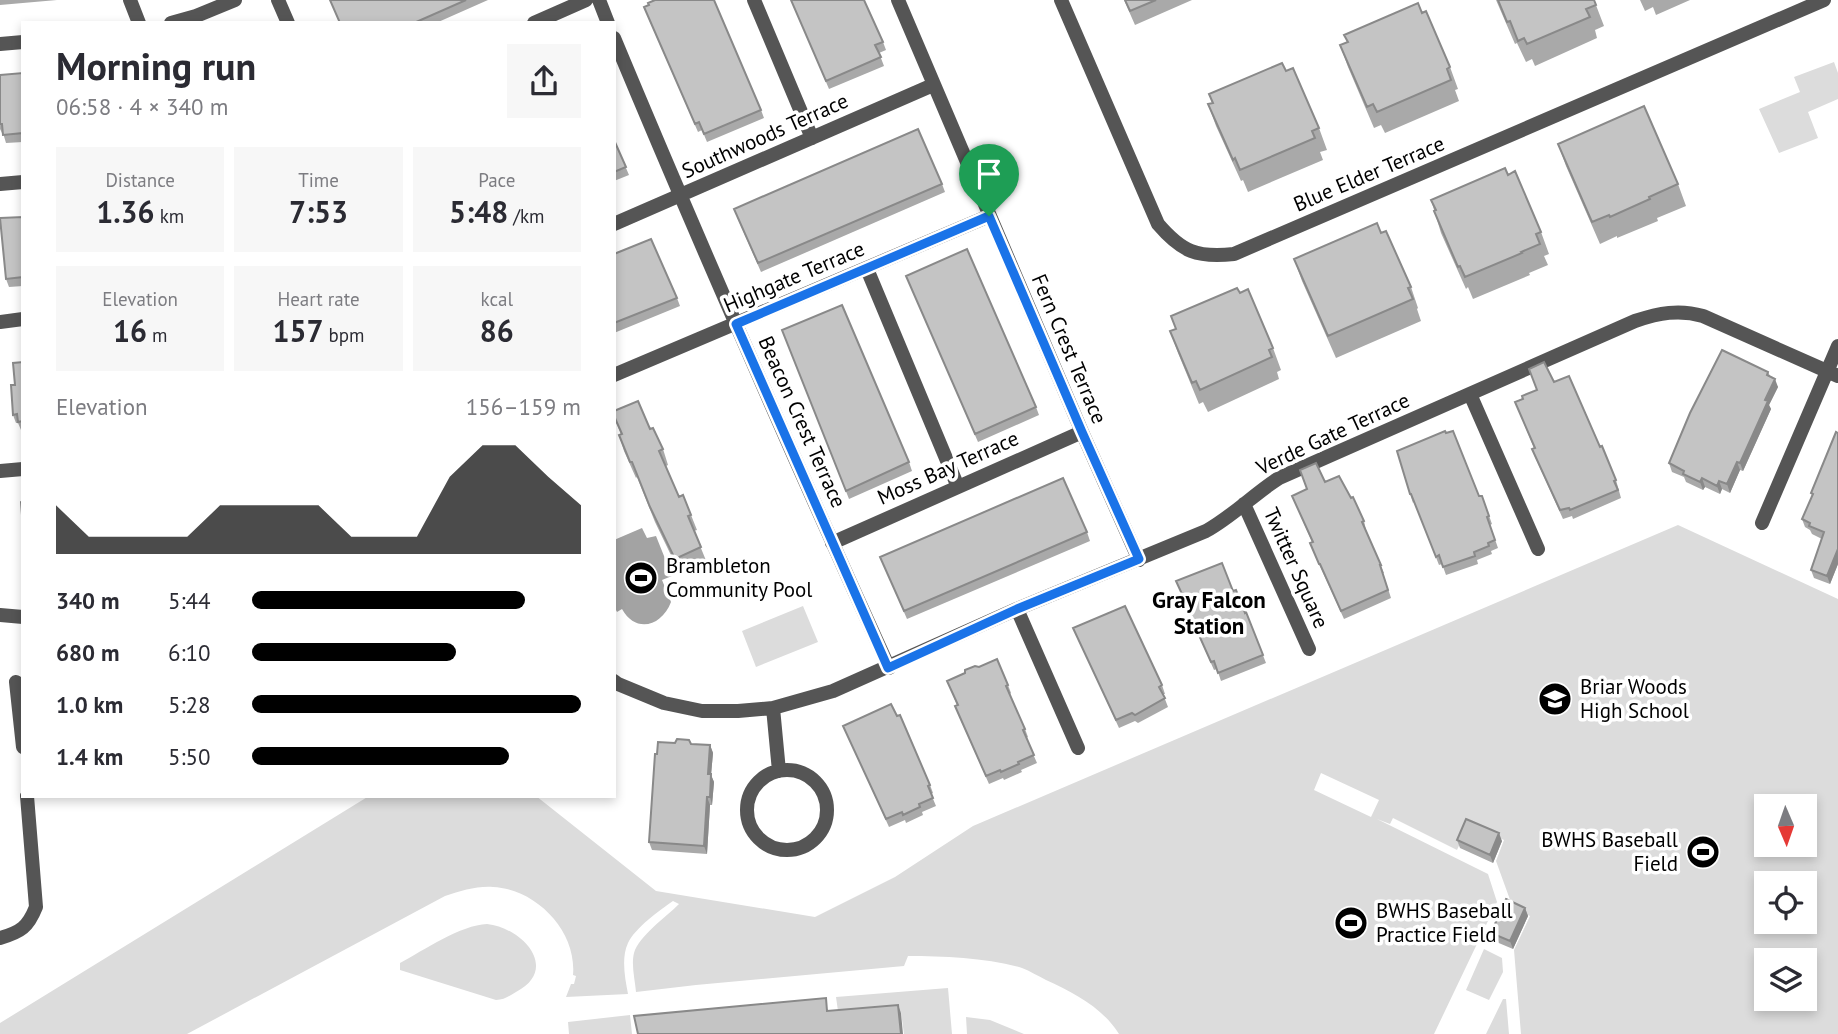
<!DOCTYPE html>
<html lang="en">
<head>
<meta charset="utf-8">
<style>
  body { margin:0; font-family:"PT Sans",sans-serif; background:#f7f7f7; color:#2b2b33; height:100vh; display:flex; flex-direction:column; font-size:26px; white-space:nowrap }
  * { box-sizing:border-box; margin:0 }
  p { font-size:23px; color:#7c7c81 }
  .icon { flex:none; width:38px; height:38px; fill:none; stroke:currentColor; stroke-width:2; stroke-linecap:round; stroke-linejoin:round }
  .map { position:relative; flex:1; overflow:hidden }
  .drawer { position:absolute; left:21px; top:21px; width:595px; height:777px; display:flex; flex-direction:column; background:#fff; border-radius:0px; box-shadow:0 4px 10px #0003 }
  .drawer>* { flex:none }
  .needle { width:46px; rotate:178deg }
  .controls { position:absolute; left:1754px; top:794px; display:grid; gap:14px }
  .controls a { display:grid; place-items:center; width:63px; height:63px; border-radius:0px; background:#fff; box-shadow:0 4px 10px #0003; font-size:35px }
  .pin { position:absolute; display:grid; place-items:center; width:60px; height:60px; color:#fff; margin:-72px -30px; border-radius:50% 50% 50% 0; rotate:-45deg; box-shadow:0 0 7px #0007 }
  .pin .icon { rotate:45deg }
  .round { display:grid; place-items:center; flex:none; width:74px; height:74px; border-radius:0px; background:#f7f7f7 }
  .headline { display:flex; align-items:center; justify-content:space-between; height:119px; padding:0 35px }
  h1 { font-size:38px; font-weight:600; line-height:52px }
  .stats { display:grid; grid-template-columns:repeat(3,1fr); gap:10px; height:119px; padding:7px 35px }
  .stats div { display:grid; align-content:center; border-radius:0px; background:#f7f7f7; text-align:center }
  .stats b { font-size:30px; font-weight:600 }
  .stats small { font-size:19px; font-weight:400 }
  .stats p { font-size:19px }
  .chart { height:196px; padding:14px 35px }
  .chart p { display:flex; justify-content:space-between }
  .chart svg { width:100%; height:126px; margin-top:7px; fill:#000; opacity:.7 }
  ul { padding:0 35px; list-style:none; font-size:23px }
  li { display:grid; grid-template-columns:112px 84px 1fr; align-items:center; height:52px }
  li i { height:18px; border-radius:9px; background:#000 }
  .map>svg:first-child { display:block }
  .green { fill:#dcdcdc; fill-rule:evenodd }
  .water { fill:#a3a3a3 }
  .lines { fill:none; stroke-linecap:round; stroke-linejoin:round }
  .street { stroke:#555; stroke-width:14 }
  .wall { fill:#a9a9a9 }
  .shaded-wall { fill:#898989 }
  .building { fill:#c4c4c4; stroke:#898989; stroke-width:2 }
  .route-casing { stroke:#fff; stroke-width:14 }
  .route { stroke:#1a73e8; stroke-width:9 }
  .labels { text-anchor:middle; stroke-width:7; stroke-linejoin:round; paint-order:stroke }
  .street-label { font-size:21px; fill:#000; stroke:#fff }
  .poi-label { font-size:21px; fill:#000; stroke:#fff; text-anchor:start }
  .neighbourhood-label { font-size:23px; font-weight:bold; fill:#000; stroke:#fff }
</style>
</head>
<body>
<div class="map">
<svg width="1838" height="1034" viewBox="0 0 1838 1034">
  <rect width="100%" height="100%" fill="#fff"/>
  <path class="green" d="M1834 62 1838 73V99L1808 112 1818 138 1779 153 1759 109 1800 92 1794 77Z
    M1678 525 1838 599V1034H1521L1514 950 1530 916 1513 908 1496 861 1504 840 1469 824 1457 850 1393 818 1390 824 1377 819 1488 874 1497 902 1434 1034H1119C1102 1007 1074 993 1046 980 1038 976 1030 971 1022 968 988 958 944 956 908 956L904 966 696 985 636 992C635 980 631 965 634 953 639 936 666 917 679 904L673 901C660 910 635 928 628 943 621 958 625 978 628 994L566 997 571 984H574L576 976 573 975C577 931 536 889 493 887 476 886 461 891 445 896L187 1034H0V1023L369 796H536L656 891 815 917 895 877 973 826ZM1321 773 1379 800 1371 817 1314 790ZM1766 807H1804V845H1766ZM1766 884H1804V922H1766ZM1766 961H1804V999H1766Z
    M803 606 818 642 756 667 742 631Z
    M487 924C523 928 560 969 516 992 509 996 504 1000 496 1000L400 970V963C424 950 461 925 487 924Z
    M1484 949 1502 958 1503 972 1489 1000 1466 990Z
    M948 988 952 1034H904L901 1012 839 1018 836 997Z
    M1503 999H1506L1509 1034H1486Z
    M630 1015 632 1034H569L568 1022Z
    M966 1017 990 1020 1024 1034H967Z"/>
  <path class="water" d="M642 528 647 538 656 536 672 576 662 580 671 602C662 626 636 634 622 609L617 612 614 606V540Z"/>
  <g class="lines">
    <path class="street" d="M130 0 139 23
      M278 0 288 23
      M599 0 608 23
      M754 0 812 138
      M898 0 1082 432 1139 560
      M1061 0 1158 224C1182 252 1197 258 1234 254L1824 0
      M171 23 196 16 235 0
      M534 23 586 0
      M614 38C702 249 794 459 889 668
      M0 44 23 42
      M0 184 23 182
      M614 224 933 85
      M867 269 958 487
      M0 322 23 319
      M614 375 989 216
      M1470 394 1538 549
      M0 471 23 469
      M1244 504 1309 649
      M1762 523 1838 346
      M832 543 1082 432
      M1017 609 1078 748
      M0 615 23 617
      M614 681 618 684 664 703 702 711H738L773 708 833 691 1017 609 1206 531C1233 516 1254 494 1279 478L1635 321C1659 313 1679 309 1703 316L1838 376
      M16 682 23 747
      M773 708 779 771
      M747 810a40 40 0 1 1 80 0a40 40 0 1 1-80 0Z
      M0 938C21 932 28 927 36 907L27 796"/>
  </g>
  <path class="wall" d="M0 0H57L0 5Z
    M330 0H488L436 23H340Z
    M791 0 883 42 886 50 879 53 884 66 829 89Z
    M1124 0H1192L1135 25Z
    M1496 0H1594L1604 26 1595 30 1597 38 1535 66 1532 59 1526 62 1517 43 1515 44Z
    M1640 0H1690L1656 15 1653 7 1645 11Z
    M1422 13 1450 67 1458 89 1455 90 1459 101 1385 133 1381 125 1374 128 1348 67 1340 45 1347 42 1344 35Z
    M647 15 761 110 764 118 707 142 702 130 698 132Z
    M1286 71 1319 128 1327 150 1320 152 1323 160 1248 192 1243 180 1241 181 1216 126 1208 104 1212 103 1209 94Z
    M23 73V142L6 143 3 133H2L0 129V75Z
    M614 140 629 175 614 181Z
    M1558 144 1678 184 1686 206 1657 218 1658 221 1617 238V236L1600 244 1566 166Z
    M1508 175 1541 232 1549 254 1544 256 1548 265 1529 273 1530 275 1473 299 1468 287 1466 289 1441 233 1431 200Z
    M942 184 945 192 761 272 737 217Z
    M23 217V286L9 287 6 279Z
    M1381 233 1411 287 1418 308 1417 309 1421 321 1336 358 1302 281 1294 259Z
    M614 254 677 298 680 306 614 333Z
    M906 276 1036 407 1039 415 978 442Z
    M1240 293 1273 348 1281 370 1277 372 1279 379 1208 412 1203 402 1199 404 1178 353 1170 331 1176 329 1171 316Z
    M782 330 909 462 912 471 849 499Z
    M23 362V430H21L18 423H16L13 415 15 385Z
    M1768 372 1770 376 1778 387 1769 405 1771 409 1743 471 1740 470 1730 493 1722 489 1720 494 1705 487 1703 490 1686 482 1684 477 1672 472 1669 463Z
    M1554 382 1600 447 1616 480 1621 498 1573 519 1572 516 1563 519 1535 457 1532 449 1534 448 1515 402Z
    M614 417 650 429 663 449 668 465 666 466 679 497 691 515 697 530 694 531 707 563 680 574 655 522 637 477 636 478 624 451 619 435 621 434Z
    M1838 433V564L1830 584 1814 578 1811 570 1822 539 1812 534 1810 530 1805 527 1802 519 1812 496 1811 493Z
    M1325 482 1364 521 1366 530 1384 573H1383L1391 598 1344 619 1313 551 1312 542 1292 496Z
    M1410 494 1479 496H1482L1492 524 1490 525 1498 548 1491 551 1492 554 1477 560 1478 564 1446 575 1442 564 1439 565 1414 502 1413 503Z
    M1087 532 1090 541 907 619 880 557Z
    M1233 591 1245 613 1246 612 1266 663 1221 681 1217 669 1214 670 1197 632 1194 633 1179 595Z
    M1073 628 1162 685 1165 694H1163L1168 707 1138 723 1135 721 1119 728Z
    M947 681 1008 685 1011 693 1010 694 1025 729 1028 737 1026 738 1037 763 1021 770 1022 772 1004 780 1003 778 989 784 958 714 955 706 957 705Z
    M843 726 930 785 933 793 931 794 936 806 922 812 923 815 906 823 905 820 889 827Z
    M691 744 710 745 713 753 711 775 714 782 712 805H710L707 854 652 850 649 842 657 754Z
    M1457 840 1502 841 1493 863 1460 848Z
    M1525 908 1528 916 1513 949 1494 941 1491 933Z"/>
  <path class="shaded-wall" d="M1775 379 1778 387 1769 405 1771 409 1743 471 1740 463 1765 400Z
    M1737 462 1740 470 1730 493 1727 484Z
    M1702 478 1705 487 1703 490 1700 482Z
    M1719 481 1722 489 1720 494 1717 486Z
    M1838 549V564L1830 584 1827 576Z
    M710 745 713 753 711 775 714 782 712 805 710 797 708 774Z
    M707 797 710 805 707 854 704 846Z
    M1499 833 1502 841 1493 863 1490 855Z
    M1525 908 1528 916 1513 949 1510 941Z
    M898 1005 901 1013 903 1034H901Z"/>
  <path class="building" d="M330 0H466L414 23H340Z
    M655 0H714L761 110 704 134 699 122 695 124 644 7 649 5 648 3Z
    M791 0H864L883 42 875 45 881 57 826 81Z
    M1125 0H1156L1130 11Z
    M1498 0H1594L1596 5 1586 9 1590 17 1527 44 1524 38 1518 41 1510 21 1507 22Z
    M1418 3 1422 13 1426 11 1450 67 1447 69 1451 80 1377 112 1373 104 1367 107 1340 45 1348 42 1344 35Z
    M1282 63 1286 71 1293 68 1319 128 1312 131 1315 138 1240 170 1235 158 1233 160 1208 104 1213 103 1209 94Z
    M23 73V133L3 135 2 124H0V75Z
    M1644 106 1678 184 1649 197 1650 199 1610 217 1609 215 1592 222 1558 144Z
    M918 129 942 184 758 263 734 209Z
    M614 140 626 167 614 172Z
    M1505 168 1508 175 1515 171 1541 232 1536 234 1540 244 1521 252 1522 253 1465 277 1460 266 1458 267 1434 211 1436 210 1431 200Z
    M23 217V277L6 279 0 218Z
    M1377 223 1381 233 1386 231 1411 287 1408 288 1413 299 1328 336 1294 259Z
    M651 239 677 298 614 323V254Z
    M967 249 1036 407 975 434 906 276Z
    M1237 288 1240 293 1248 289 1273 348 1269 350 1272 357 1200 390 1196 381 1192 383 1170 331 1176 329 1171 316Z
    M842 305 909 462 846 491 782 330Z
    M1722 350 1768 372 1767 375 1775 379 1765 400 1768 401 1740 463 1737 462 1727 484 1719 481 1717 486 1702 478 1700 482 1683 474 1684 471 1669 463 1690 413Z
    M23 362V421L18 422 17 414 13 415 11 385H15L13 363Z
    M1544 362 1554 382 1569 376 1600 447 1602 446 1616 480 1614 481 1618 490 1570 510 1569 508 1560 510 1532 449 1535 448 1515 402 1523 399 1522 396 1537 390 1529 369Z
    M638 401 650 429 653 428 663 449 659 451 679 497 683 495 691 515 688 516 701 547 675 559 650 507 632 462H630L619 435 622 434 614 416V411Z
    M1445 431 1446 433 1453 431 1479 496H1482L1489 516 1487 517 1495 540 1488 543 1489 546 1474 552 1475 556 1443 567 1439 555 1436 557 1411 494H1410L1397 451Z
    M1836 432 1838 433V549L1827 576 1811 570 1824 532 1809 526 1810 523 1802 519 1813 494 1811 493Z
    M1316 463 1325 482 1339 476 1351 498 1353 497 1364 521 1362 522 1381 565H1380L1388 590 1341 611 1320 564H1319L1310 543 1313 542 1292 496 1307 489 1300 470Z
    M1063 478 1087 532 904 611 880 557Z
    M23 501V528L21 502Z
    M1222 563 1233 591 1236 590 1245 613 1246 612 1263 655 1218 673 1214 661 1211 662 1194 624 1191 625 1179 595 1182 594 1176 581Z
    M1125 606 1162 685 1159 687 1165 698 1135 715 1132 713 1116 720 1073 628Z
    M997 659 1008 685 1006 686 1025 729 1023 730 1034 755 1018 762 1019 764 1001 772 1000 770 986 776 955 706 958 705 947 681 965 673V670L975 666 979 667Z
    M891 704 897 716 900 715 930 785 928 786 933 798 919 804 920 807 903 815 902 812 886 819 843 726Z
    M677 739 689 740 691 744 710 745 708 774H711L710 797H707L704 846 649 842 655 754H657L658 742 675 743Z
    M1466 819 1499 833 1490 855 1457 840Z
    M1506 899 1525 908 1510 941 1491 933Z
    M826 998 827 1011 898 1005 901 1034H638L634 1016Z"/>
  <g class="lines">
    <defs>
      <path id="route" d="M989 216 1082 432 1139 559 1017 609 888 668 736 324Z"/>
    </defs>
    <use href="#route" class="route-casing"/>
    <use href="#route" class="route"/>
  </g>
  <defs>
    <symbol id="stadium-disc" viewBox="-11 -11 22 22"><circle r="9.5" fill="#000" stroke="#fff"/><path d="M0-5a6.5 5 0 1 0 0 10a6.5 5 0 1 0 0-10ZM-3.5-1.8h7v3.6h-7Z" fill="#fff"/></symbol>
    <symbol id="school-disc" viewBox="-11 -11 22 22"><circle r="9.5" fill="#000" stroke="#fff"/><path d="M0-5L7-2L0 1L-7-2ZM-4 1L0 2.5L4 1V4Q0 6-4 4Z" fill="#fff"/></symbol>
  </defs>
  <g fill-rule="evenodd">
    <use href="#stadium-disc" x="622" y="559" width="38" height="38"/>
    <use href="#school-disc" x="1536" y="680" width="38" height="38"/>
    <use href="#stadium-disc" x="1684" y="833" width="38" height="38"/>
    <use href="#stadium-disc" x="1332" y="904" width="38" height="38"/>
  </g>
  <g class="labels">
    <g class="street-label">
      <text transform="translate(765 136) rotate(-24)" y="7">Southwoods Terrace</text>
      <text transform="translate(1369 174) rotate(-23)" y="7">Blue Elder Terrace</text>
      <text transform="translate(794 277) rotate(-23)" y="7">Highgate Terrace</text>
      <text transform="translate(1069 349) rotate(67)" y="7">Fern Crest Terrace</text>
      <text transform="translate(802 422) rotate(66)" y="7">Beacon Crest Terrace</text>
      <text transform="translate(1333 434) rotate(-25)" y="7">Verde Gate Terrace</text>
      <text transform="translate(948 468) rotate(-24)" y="7">Moss Bay Terrace</text>
      <text transform="translate(1296 568) rotate(66)" y="7">Twitter Square</text>
    </g>
    <g class="poi-label">
      <text x="666" y="573">Brambleton<tspan x="666" dy="24">Community Pool</tspan></text>
      <text x="1580" y="694">Briar Woods<tspan x="1580" dy="24">High School</tspan></text>
      <text x="1678" y="847" text-anchor="end">BWHS Baseball<tspan x="1678" dy="24">Field</tspan></text>
      <text x="1376" y="918">BWHS Baseball<tspan x="1376" dy="24">Practice Field</tspan></text>
    </g>
    <g class="neighbourhood-label">
      <text x="1209" y="608">Gray Falcon<tspan x="1209" dy="26">Station</tspan></text>
    </g>
  </g>
</svg>
<div class="controls">
<a><svg class="needle" viewBox="-14 -14 28 28"><path d="M0-13l5 13h-10z" fill="#e53935"/><path d="M0 13l5-13h-10z" fill="#7c7c81"/></svg></a>
<a><svg class="icon" aria-label="locate" viewBox="0 0 24 24"><circle cx="12" cy="12" r="6"/><path d="M12 2v4M12 18v4M2 12h4M18 12h4"/></svg></a>
<a><svg class="icon" aria-label="layers" viewBox="0 0 24 24"><path d="M12 4l9 5-9 5-9-5zM3 14l9 5 9-5"/></svg></a>
</div>
<div class="pin" style="left:989px;top:216px;background:#1e9e55"><svg class="icon" aria-label="arrive" viewBox="0 0 24 24"><path d="M6 21V4h12l-3 4 3 4H6"/></svg></div>
<section class="drawer">
<div class="headline"><div><h1>Morning run</h1><p>06:58 · 4 × 340 m</p></div><a class="round"><svg class="icon" aria-label="share" viewBox="0 0 24 24"><path d="M12 15V3M7 8l5-5 5 5M5 13v7h14v-7"/></svg></a></div>
<div class="stats">
<div><p>Distance</p><b>1.36<small> km</small></b></div>
<div><p>Time</p><b>7:53</b></div>
<div><p>Pace</p><b>5:48<small> /km</small></b></div>
</div>
<div class="stats">
<div><p>Elevation</p><b>16<small> m</small></b></div>
<div><p>Heart rate</p><b>157<small> bpm</small></b></div>
<div><p>kcal</p><b>86</b></div>
</div>
<div class="chart"><p><span>Elevation</span>156–159 m</p>
<svg viewBox="0 0 160 44" preserveAspectRatio="none"><path d="M0 44V27L10 38L20 38L30 38L40 38L50 27L60 27L70 27L80 27L90 38L100 38L110 38L120 17L130 6L140 6L150 17L160 27V44z"/></svg>
</div>
<ul>
<li><b>340 m</b>5:44<i style="width:83%"></i></li>
<li><b>680 m</b>6:10<i style="width:62%"></i></li>
<li><b>1.0 km</b>5:28<i style="width:100%"></i></li>
<li><b>1.4 km</b>5:50<i style="width:78%"></i></li>
</ul>
</section>
</div>
</body>
</html>
